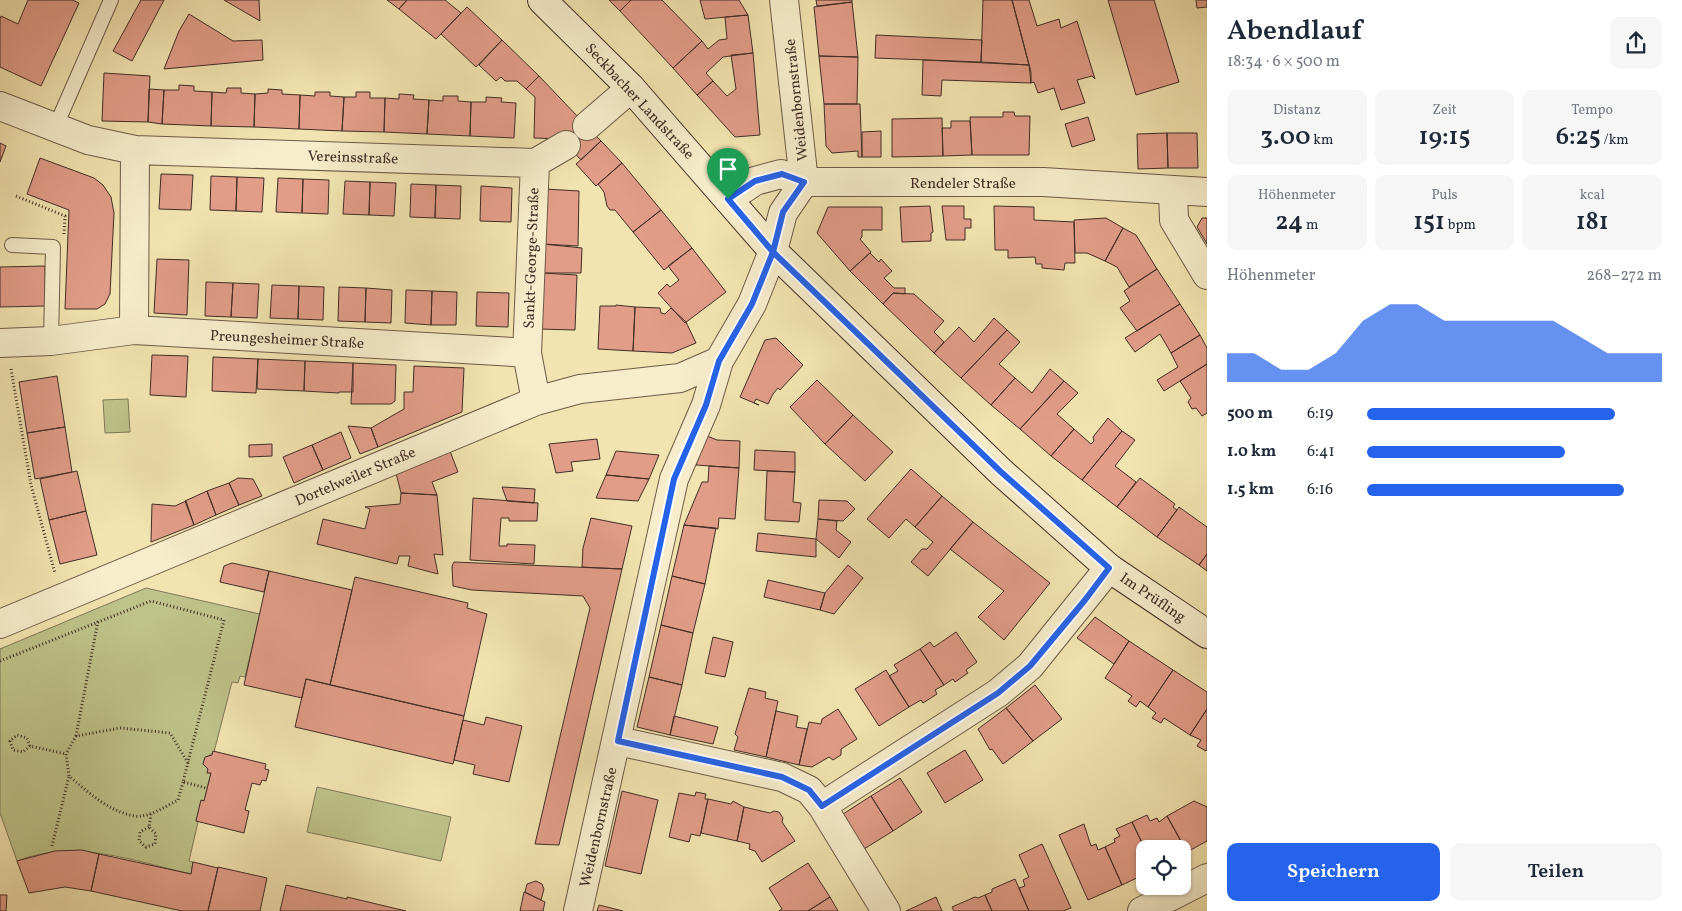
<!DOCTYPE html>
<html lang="de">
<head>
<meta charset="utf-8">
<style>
  body { margin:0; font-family:Vollkorn,serif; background:#f6f6f7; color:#1f2937; height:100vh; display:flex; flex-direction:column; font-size:19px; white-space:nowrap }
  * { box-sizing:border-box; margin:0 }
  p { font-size:16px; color:#747a83 }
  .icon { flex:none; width:28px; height:28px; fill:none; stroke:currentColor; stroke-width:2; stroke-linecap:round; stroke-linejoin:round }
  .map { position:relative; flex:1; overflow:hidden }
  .panel { display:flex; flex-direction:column; background:#fff; width:475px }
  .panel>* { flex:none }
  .fabs { position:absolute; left:1136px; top:840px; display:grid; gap:10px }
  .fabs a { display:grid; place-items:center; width:55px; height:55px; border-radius:10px; background:#fff; box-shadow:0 1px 4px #0004; font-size:25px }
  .pin { position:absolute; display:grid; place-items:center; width:42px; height:42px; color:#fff; margin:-51px -21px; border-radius:50% 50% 50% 0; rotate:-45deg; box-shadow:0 0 5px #0007 }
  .pin .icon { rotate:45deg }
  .round { display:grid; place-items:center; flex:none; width:52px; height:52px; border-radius:10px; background:#f6f6f7 }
  .headline { display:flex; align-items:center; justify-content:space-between; height:85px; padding:0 20px }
  h1 { font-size:28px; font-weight:600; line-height:38px }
  .stats { display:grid; grid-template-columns:repeat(3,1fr); gap:8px; height:85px; padding:5px 20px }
  .stats div { display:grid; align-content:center; border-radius:10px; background:#f6f6f7; text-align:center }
  .stats b { font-size:25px; font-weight:600 }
  .stats small { font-size:14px; font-weight:400 }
  .stats p { font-size:14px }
  .chart { height:140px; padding:10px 20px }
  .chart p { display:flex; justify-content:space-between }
  .chart svg { width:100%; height:90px; margin-top:5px; fill:#2563eb; opacity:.7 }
  .primary-button { display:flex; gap:10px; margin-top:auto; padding:10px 20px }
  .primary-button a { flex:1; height:58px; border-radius:10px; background:#2563eb; color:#fff; font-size:20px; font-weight:600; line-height:58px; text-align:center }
  .primary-button a+a { background:#f6f6f7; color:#1f2937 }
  ul { padding:0 20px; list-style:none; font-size:16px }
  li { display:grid; grid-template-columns:80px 60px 1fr; align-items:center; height:38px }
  li i { height:12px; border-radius:6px; background:#2563eb }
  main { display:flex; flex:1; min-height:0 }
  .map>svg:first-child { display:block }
  .green { fill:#bec389; stroke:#807857 }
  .building { fill:#e19d88; stroke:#412d25 }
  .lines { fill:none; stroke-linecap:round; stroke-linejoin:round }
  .lane-casing { stroke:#6d5b48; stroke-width:16 }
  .street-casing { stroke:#6d5b48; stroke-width:30 }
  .secondary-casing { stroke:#412d25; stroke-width:30 }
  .path { stroke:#412d25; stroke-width:3; stroke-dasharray:1 2.5; stroke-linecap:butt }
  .lane { stroke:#f7edcc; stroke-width:14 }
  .street { stroke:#f7edcc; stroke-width:28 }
  .secondary { stroke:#f7edcc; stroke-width:28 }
  .route-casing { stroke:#fff; stroke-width:10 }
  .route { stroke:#2563eb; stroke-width:6 }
  .labels { text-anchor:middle; stroke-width:4; stroke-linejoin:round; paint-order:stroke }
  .street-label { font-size:15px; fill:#412d25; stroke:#f7edcc }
</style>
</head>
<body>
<main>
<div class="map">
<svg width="1207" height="911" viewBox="0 0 1207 911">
  <rect width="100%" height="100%" fill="#f2e4b0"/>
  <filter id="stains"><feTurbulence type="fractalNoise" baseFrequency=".004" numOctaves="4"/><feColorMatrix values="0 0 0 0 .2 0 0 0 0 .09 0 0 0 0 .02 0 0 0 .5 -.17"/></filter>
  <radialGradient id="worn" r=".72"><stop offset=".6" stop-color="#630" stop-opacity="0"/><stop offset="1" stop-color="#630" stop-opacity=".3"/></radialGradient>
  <path class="green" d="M128 399 130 432 105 433 103 400Z
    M146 588 260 614 245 677 240 676 238 683 232 682 214 752 205 758 203 764 208 769V772L211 773 204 801H201L196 821 198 822 189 861 193 862 191 874C133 861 74 838 17 861L0 813V649Z
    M317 787 451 817 441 861 307 832Z"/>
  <path class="building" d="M28 0H72L79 3 41 86 0 67V19L1 16 18 24Z
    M141 0H164L132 61 113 51Z
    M224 0H259L260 21Z
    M387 0H407L399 9Z
    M407 0H445L461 13 436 39 399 9Z
    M609 0H631L620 11Z
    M631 0H662L702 41 673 68 620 11Z
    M700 0H739L748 15 705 19Z
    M816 0H852V2L817 6Z
    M983 0H1012L1029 65 981 62Z
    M1012 0H1029L1037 26 1059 19 1061 28 1077 21 1095 79 1092 76 1077 80 1085 103 1061 110 1054 88 1038 93 1034 82 1031 83V72Z
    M1108 0H1154L1179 82 1136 95Z
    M1196 0H1207V7L1197 8Z
    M852 2 858 57 819 56 814 7Z
    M467 7 502 40 476 67 441 34Z
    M189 14 233 41 262 40 263 60 164 69 179 31Z
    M748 15 753 53 723 57 706 73 713 81 697 95 673 68 702 41 708 49 719 40 727 39 725 17Z
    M876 35 982 40 981 62 875 58Z
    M502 40 539 76 526 89 517 81H505L501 77 496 81 479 65Z
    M753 53 760 135 735 137 697 95 713 81 727 96 736 89 731 55Z
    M819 56 858 57 857 104H824Z
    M923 60 1029 65 1031 83 942 80 941 96 922 95Z
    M104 73 150 76 148 122 102 121Z
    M539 76 601 141 581 160 561 139 534 138 535 97 526 89Z
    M179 85 194 86V91L212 92 211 126 162 124 164 90H179Z
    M227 88H241V93L255 94 254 127 211 126 212 92 226 93Z
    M149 89 164 90 162 124 148 122Z
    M268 89 282 90V94L300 95 299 129 254 127 255 94 268 93Z
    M315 92H330V96L344 97 342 131 299 129 300 95 315 96Z
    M356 92H370V98H385L384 132 342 131 344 97H356Z
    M399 94 414 95 413 99 429 100 427 134 384 132 385 98 399 99Z
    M443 96H458V101L471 102 470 136 427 134 429 100 443 101Z
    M486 97 502 98 501 102 516 103 514 138 470 136 471 102H486Z
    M824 104H860L862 157H858V151L832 153 826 146Z
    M1003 112H1014L1015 116H1030L1029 155H972L970 117H1003Z
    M1088 117 1095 140 1072 147 1065 124Z
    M942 118 943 156 892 157V119Z
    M951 121H970L972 155 943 156 942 128H951Z
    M881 131V157H862V132Z
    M1167 133H1197L1198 168H1168Z
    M1167 133 1168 168 1138 169 1137 134Z
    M601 141 622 163 596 186 576 164Z
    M0 143 6 146 0 162Z
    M40 158 94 178 103 185 111 197 114 213 110 294 105 304 97 309H65L69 210 27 194Z
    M622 163 661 210 633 232 615 210H610L607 206 604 192 598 184Z
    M161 174 193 175 191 210 159 209Z
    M211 176 237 177 236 211 210 210Z
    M237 177 264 178 262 212 236 211Z
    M278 178 303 179 302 213 276 212Z
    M303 179 329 180 328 214 302 213Z
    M345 181 370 182 369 215 343 214Z
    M370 182 396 183 394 216 369 215Z
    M411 184 436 185 435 218 410 217Z
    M436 185 461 186 460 219 435 218Z
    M481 186 512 188 511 222 480 221Z
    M545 189 579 191 578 246 543 244Z
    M930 206 933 232 931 233V241L902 242 900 207Z
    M942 206H964V219H971V228H965V240H946Z
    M994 206 1034 207V220L1074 222 1075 263H1065L1064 270 1042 268V264H1036L1035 257 1008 258V250H995Z
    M828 207H882V230H862V237L860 239 871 252 850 271 817 233Z
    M661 210 692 248 664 270 633 232Z
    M1106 218 1123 228 1105 261 1087 253H1075L1074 220Z
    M1202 218H1207V244L1197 227Z
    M1123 228 1136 235 1157 269 1129 287 1117 267 1105 261Z
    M543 244 582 248 581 273H539Z
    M692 248 726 292 685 323 658 293 667 284 670 287 679 280 668 266Z
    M870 253 879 262 881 259 892 271 884 278 894 288H905V294L893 293 883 304 850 271Z
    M157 259 189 260 187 315 154 313Z
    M45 266V306L0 307V267Z
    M1157 269 1180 304 1137 331 1120 308 1130 301 1124 291Z
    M542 273 577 275 575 330 539 329Z
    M206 282 233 283 231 317 205 316Z
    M233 283 259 284 257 318 231 317Z
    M272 285 299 286 298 319 270 318Z
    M299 286 324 287 323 320 298 319Z
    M339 287 366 288 365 322 338 321Z
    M366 288 392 290 391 323 365 322Z
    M406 290 432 291 431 325 405 323Z
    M432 291 457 292 456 325H431Z
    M477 292 509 293 508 327 476 326Z
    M893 293 914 294 944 321 934 332 944 342 934 353 883 304Z
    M1180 304 1200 335 1171 353 1160 334 1135 352 1125 338Z
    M616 305 635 307 633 351 598 349 600 306H616Z
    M635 307 660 308 661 313 665 314 671 308 686 322 696 343 672 353 633 351Z
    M994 318 1007 330 961 378 934 353 959 327 974 342Z
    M1007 330 1020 342 999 364 1015 378 991 405 961 378Z
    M1200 335 1207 348V364L1164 391 1157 380 1178 367 1171 353Z
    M776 338 803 365 780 390 778 388 773 394 768 404 756 399 754 403 759 405 740 397 765 340Z
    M152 355 188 356 186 397 150 395Z
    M213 357 258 359 256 393 212 391Z
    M258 359 305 361 304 391 257 389Z
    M305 361 353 363V392H339V393L304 391Z
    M353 363 396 365 395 401 391 404H351Z
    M1207 364V413L1202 416 1196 408 1192 409 1188 402 1191 398 1180 381Z
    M414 366 464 368 462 412 378 447 371 428 404 409V392H413Z
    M1050 369 1064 381 1020 429 991 405 1015 378 1032 393Z
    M57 376 65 427 27 433 19 382Z
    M817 380 853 415 825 444 790 407Z
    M1064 381 1078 393 1057 414 1074 429 1051 456 1020 429Z
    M853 415 893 452 865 481 825 444Z
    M1108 418 1122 431 1082 480 1051 456 1074 429 1091 444 1094 441 1093 437Z
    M348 426 371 428 378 447 360 454Z
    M65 427 72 472 35 479 27 433Z
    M1122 431 1135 440 1115 466 1136 482 1117 507 1082 480Z
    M341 432 351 458 323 470 312 445Z
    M707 436 717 440 740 441 739 468 696 465Z
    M597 439 600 459 571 462 573 471 556 473 549 444Z
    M272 444V456L249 457V445Z
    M312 445 323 470 294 483 283 457Z
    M755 450 795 452V472L754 470Z
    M450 451 458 472 432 482 437 495 401 493 396 473Z
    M616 451 659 455 649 479 606 475Z
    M709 466 739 468 735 519 719 518 718 529 684 525 702 482H708Z
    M911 469 942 496 915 527 906 519 889 538 867 519Z
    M77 471 86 511 49 520 40 479Z
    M767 471 795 472 793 502 801 503 799 522 765 520Z
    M606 475 649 479 638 501 596 498Z
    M238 478 253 479 262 496 239 505 229 483Z
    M1140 478 1175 504 1173 507 1177 510 1157 537 1117 507Z
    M229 483 239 505 216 515 207 491Z
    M502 487 535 489 534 503 507 501Z
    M207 491 216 515 194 525 185 501Z
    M401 493 437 495 443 555 434 554 438 574 408 566 410 556H399L397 564 317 544 323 519 365 529 370 509 365 507 400 504Z
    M942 496 973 522 928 576 911 562 922 549H927L933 542 915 527Z
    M473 498 538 503 537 521H509V518H501L499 546H507V544L535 545 534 564 470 560Z
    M819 500 847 501 855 509 843 521 818 519Z
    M186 501 194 525 151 542 152 504 175 506Z
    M1179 507 1207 527V554L1199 565 1157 537Z
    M86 511 97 555 60 564 49 520Z
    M591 518 632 526 622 569 582 567 583 548Z
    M818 519 837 521 836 530 851 542 839 558 816 539Z
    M973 522 1050 583 1004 640 978 617 1004 591 950 549Z
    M684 525 716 528 705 584 672 576Z
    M758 533 816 539V557L756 551Z
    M1207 554V571L1199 565Z
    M454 562 622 569 559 845 535 844 590 608 583 596 472 590 453 586 452 566Z
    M232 563 269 571 264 592 220 582 224 566Z
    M848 565 863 578 834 614 820 610 825 593Z
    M269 571 352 590 330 685 306 679 302 698 244 685Z
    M672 576 705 584 693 633 661 625Z
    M355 577 468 603 467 608 487 614 464 716 330 685Z
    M768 580 825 593 820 610 764 597Z
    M1095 617 1129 641 1114 664 1077 638Z
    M661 625 693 633 682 685 649 677Z
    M956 632 977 662 966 670 968 673 955 682 953 679 944 685 920 649 930 642 934 647Z
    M713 637 733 642 725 677 705 673Z
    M1129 641 1173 670 1148 707 1140 701 1136 707 1128 701 1132 696 1105 678Z
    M920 649 944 685 935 690 937 694 923 703 921 700 909 707 889 676 898 671 894 665Z
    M886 670 909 707 879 726 855 689Z
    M1173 670 1207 692V709L1190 735 1164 718 1161 723 1152 718 1156 713 1148 707Z
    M649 677 682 685 670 735 637 727Z
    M306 679 464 716 453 764 295 727Z
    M1035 685 1062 719 1033 741 1006 708Z
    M749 688 766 692 765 698 778 701 766 757 734 750 738 737 735 734Z
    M1006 708 1033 741 1003 764 992 749 990 750 978 729Z
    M838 709 857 739 841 749V755L833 760 829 757 812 767 799 765 809 722 821 724 822 719Z
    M1207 709V750L1206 751 1197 746 1201 740 1190 735Z
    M776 711 798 716 796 727 807 729 799 765 766 757Z
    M674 716 718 727 713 744 670 735Z
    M486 717 522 726 509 782 473 774 475 765 454 760 463 720 484 725Z
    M965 750 983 780 945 803 927 773Z
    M213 751 266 764 265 769 269 770 266 781 262 780 260 785 252 783 245 810 249 811 244 833 196 821 201 800 204 801 211 773H207L208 769 203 764 205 757 212 755Z
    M900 778 922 812 893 831 871 796Z
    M622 791 658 800 641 874 605 866Z
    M696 792 706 794 705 799H708L700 836 691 834 689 842 669 837 679 793 695 796Z
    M871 796 893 831 864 849 843 814Z
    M708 799 731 804 733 801 744 807 737 841 701 833Z
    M1194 801 1207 807V841L1187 852 1167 816Z
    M744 807 770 813 774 811 779 812 783 818 782 822 795 841 762 862 755 851 749 849 750 844 737 841Z
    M1147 815 1150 821 1157 818 1159 822 1167 816 1187 852 1182 855V849H1145L1132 822Z
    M1132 822 1145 849V874L1122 885 1105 847 1115 842 1114 839 1120 836 1116 829Z
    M1084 824 1091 846 1096 844 1098 850 1105 847 1122 885 1088 900 1059 835Z
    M1042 844 1071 908 1063 911H1029L1019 888 1025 886 1023 880 1029 877 1019 855Z
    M82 850 99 854 91 891 65 887 29 893 17 861 55 851Z
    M99 854 191 874 193 862 218 868 208 911H182L91 891Z
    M808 863 830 897 808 911H779L782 909 769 888Z
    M218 867 267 878 260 911H208Z
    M1015 879 1029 911H992L985 895 992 892V889Z
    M536 881 542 884 544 889 541 900 525 892 527 884Z
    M286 885 347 899V897L406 911H280Z
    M524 892 545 902 543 911H520Z
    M0 895H7L6 911H0Z
    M985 895 992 911H954L952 907 975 897 978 898Z
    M830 897 838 911H808Z
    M936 897 942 911H906Z
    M599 905 623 911H597Z"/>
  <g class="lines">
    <defs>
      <path id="lane" d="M55 128 111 0
        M12 245 53 247 51 341"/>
      <path id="street" d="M0 106 88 140 135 150
        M587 126 631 88
        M1173 191 1174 220 1207 275
        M728 199 755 181 781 174 804 182H1043L1207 192
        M134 330 135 150 535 163 566 145
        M0 343 51 341 134 330 513 352 527 353 536 401
        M527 353 535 163
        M0 624 536 401 580 389 680 378 719 361
        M618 741 782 777 809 790 822 806 886 911
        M822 806 998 693 1030 666 1109 568
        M578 911 674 479 706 405 719 361 752 304 773 251 783 213 804 182 784 0
        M1142 911 1207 878"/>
      <path id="secondary" d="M542 0 631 88 773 251 1001 472 1109 568 1207 634"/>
    </defs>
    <use href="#lane" class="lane-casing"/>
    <use href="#street" class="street-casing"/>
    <use href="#secondary" class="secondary-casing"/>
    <path class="path" d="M16 196 65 216 64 234
      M11 369 31 485 55 573
      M0 661 151 601 224 620 183 782 206 788
      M76 736 98 621
      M30 746 23 752 13 750 10 741 17 735 27 738 30 746 66 754
      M183 782 178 800C166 806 149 818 135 816 109 812 88 792 69 776L66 754 76 736 120 728 170 733 188 763
      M149 827 140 832 139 841 146 847 155 844 156 834 149 827 151 814
      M52 846 69 776"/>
    <use href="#lane" class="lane"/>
    <use href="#street" class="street"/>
    <use href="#secondary" class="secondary"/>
  </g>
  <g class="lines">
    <defs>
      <path id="route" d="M728 199 773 252 752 304 719 361 706 405 674 479 618 741 782 777 809 790 822 806 998 693 1030 666 1085 600 1109 568 1001 472 773 252 783 212 804 182 782 174 755 181 728 199"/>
    </defs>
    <use href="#route" class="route-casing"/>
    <use href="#route" class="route"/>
  </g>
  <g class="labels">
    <g class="street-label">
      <text transform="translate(796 100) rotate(-96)" y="5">Weidenbornstraße</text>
      <text transform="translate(640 101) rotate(47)" y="5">Seckbacher Landstraße</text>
      <text transform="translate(353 157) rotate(2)" y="5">Vereinsstraße</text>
      <text x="963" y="188">Rendeler Straße</text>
      <text transform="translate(531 258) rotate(-88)" y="5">Sankt-George-Straße</text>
      <text transform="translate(287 339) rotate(3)" y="5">Preungesheimer Straße</text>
      <text transform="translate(355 476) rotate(-23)" y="5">Dortelweiler Straße</text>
      <text transform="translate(1153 597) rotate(34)" y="5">Im Prüfling</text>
      <text transform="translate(598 827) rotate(-77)" y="5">Weidenbornstraße</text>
    </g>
  </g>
  <rect width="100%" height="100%" filter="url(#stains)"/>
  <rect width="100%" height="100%" fill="url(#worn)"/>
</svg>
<div class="fabs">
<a><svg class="icon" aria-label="locate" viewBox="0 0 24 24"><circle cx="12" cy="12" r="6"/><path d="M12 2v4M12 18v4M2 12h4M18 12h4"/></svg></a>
</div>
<div class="pin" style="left:728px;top:199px;background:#1e9e55"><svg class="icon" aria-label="arrive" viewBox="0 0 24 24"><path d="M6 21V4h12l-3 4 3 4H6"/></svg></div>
</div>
<section class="panel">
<div class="headline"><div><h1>Abendlauf</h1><p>18:34 · 6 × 500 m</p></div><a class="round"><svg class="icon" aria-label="share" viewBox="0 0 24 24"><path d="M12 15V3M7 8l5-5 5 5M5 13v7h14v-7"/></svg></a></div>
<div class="stats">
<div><p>Distanz</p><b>3.00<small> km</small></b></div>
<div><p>Zeit</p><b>19:15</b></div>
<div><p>Tempo</p><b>6:25<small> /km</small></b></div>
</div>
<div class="stats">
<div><p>Höhenmeter</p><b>24<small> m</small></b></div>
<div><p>Puls</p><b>151<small> bpm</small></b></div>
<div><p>kcal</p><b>181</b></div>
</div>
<div class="chart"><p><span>Höhenmeter</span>268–272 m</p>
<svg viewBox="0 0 160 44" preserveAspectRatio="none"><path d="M0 44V30L10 30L20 38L30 38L40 30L50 14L60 6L70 6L80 14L90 14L100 14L110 14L120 14L130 22L140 30L150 30L160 30V44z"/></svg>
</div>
<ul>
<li><b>500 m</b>6:19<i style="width:84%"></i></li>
<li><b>1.0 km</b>6:41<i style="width:67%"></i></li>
<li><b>1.5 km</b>6:16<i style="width:87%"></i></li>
</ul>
<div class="primary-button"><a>Speichern</a><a>Teilen</a></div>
</section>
</main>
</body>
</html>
